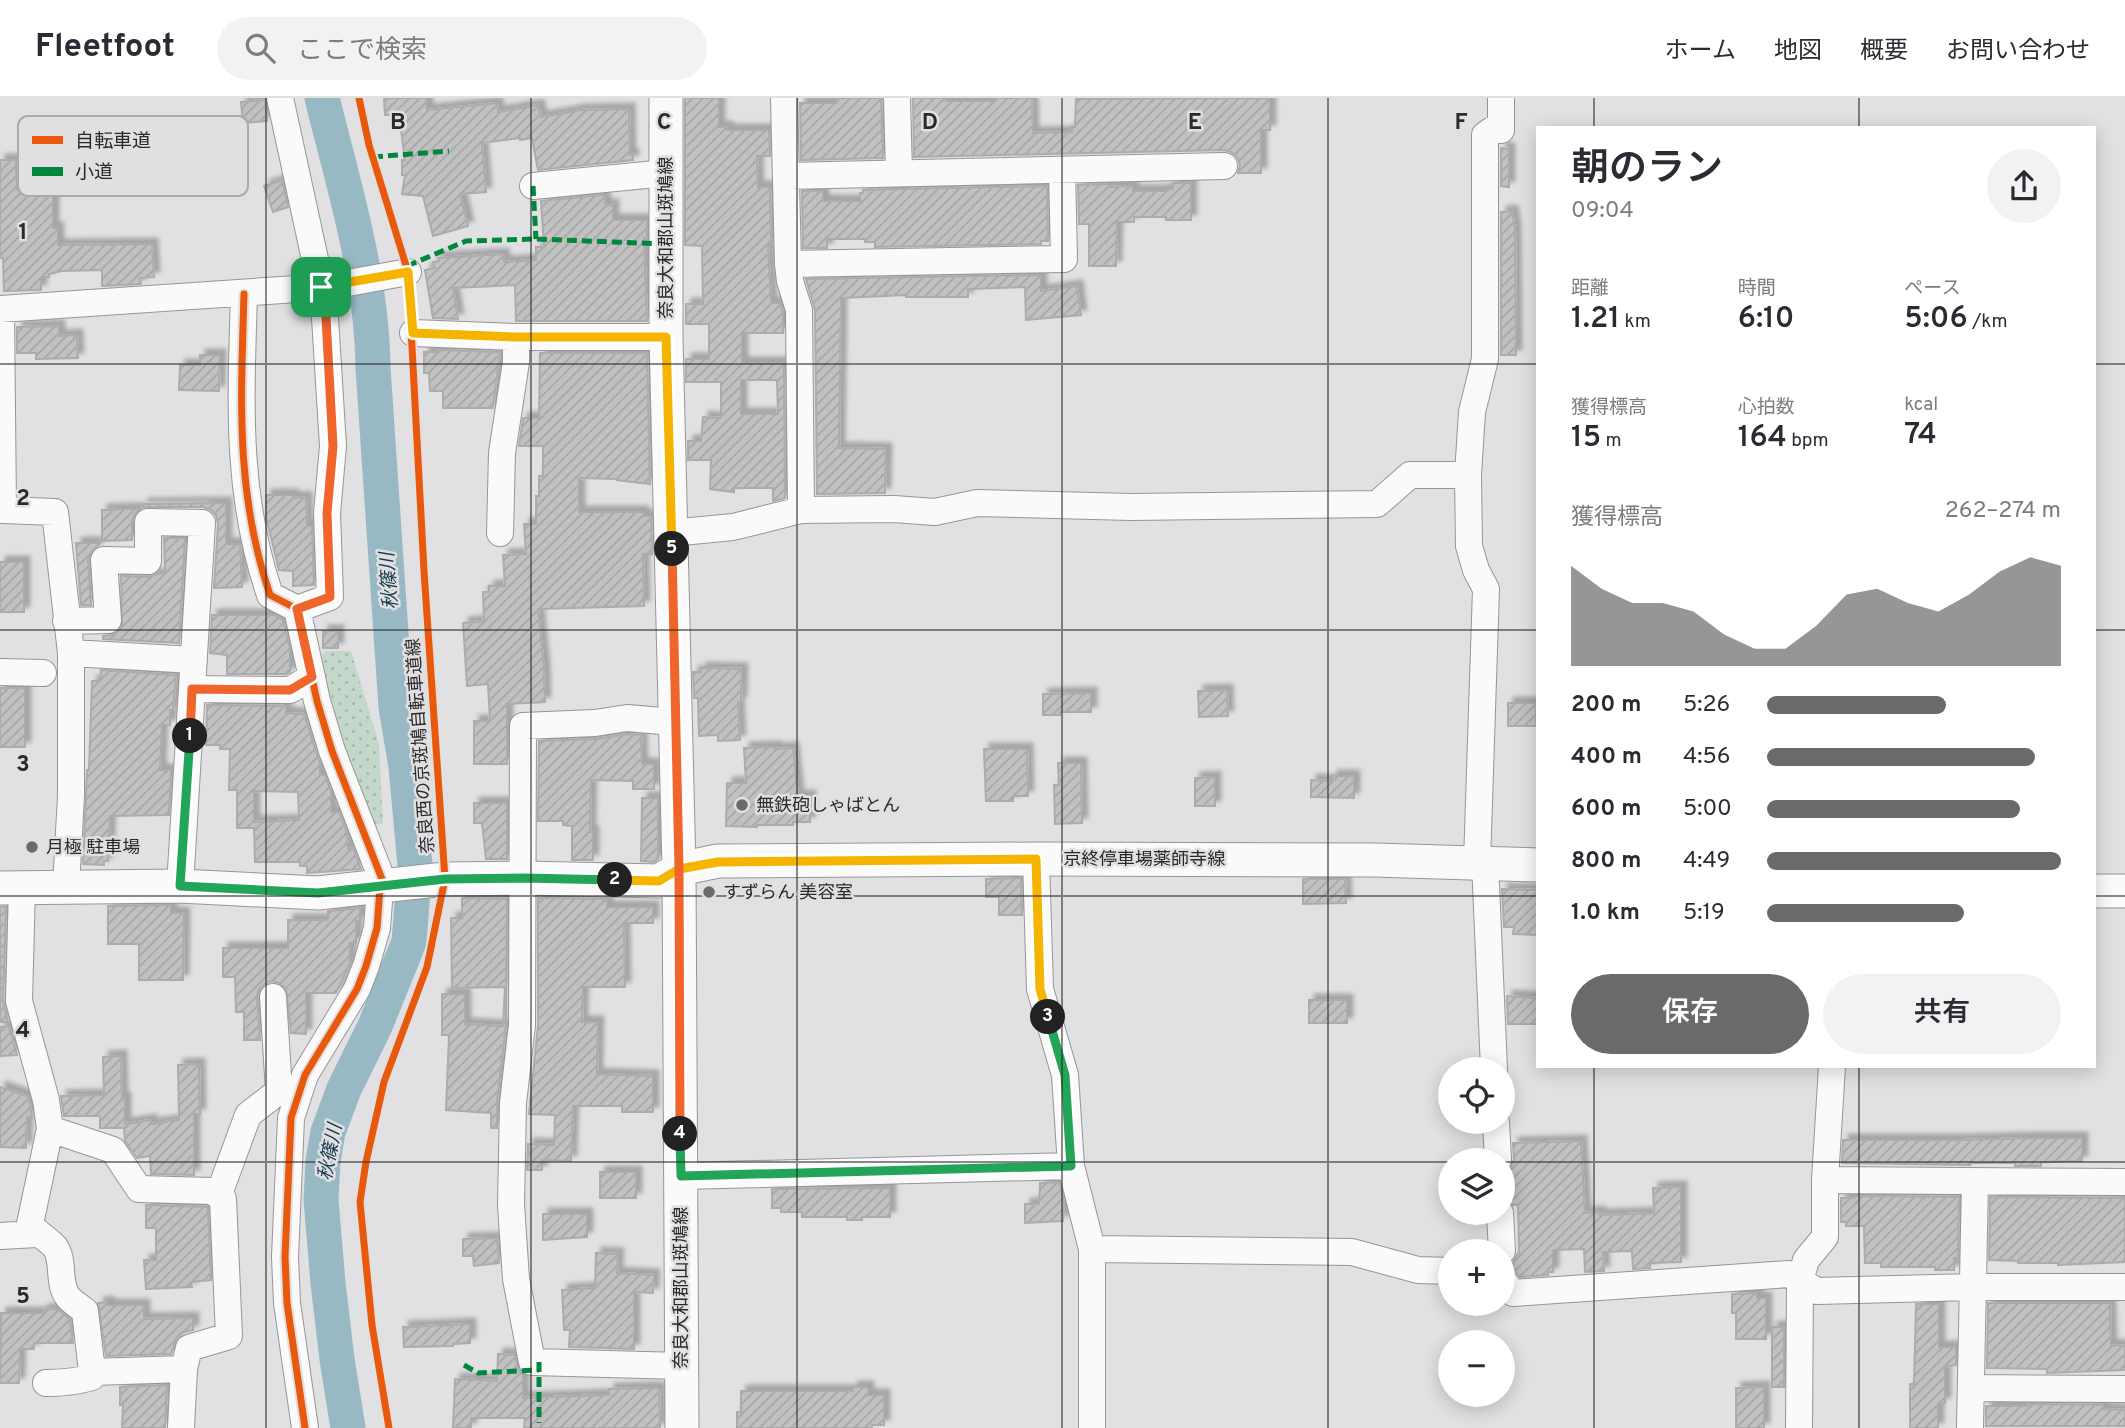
<!DOCTYPE html>
<html lang="ja">
<head>
<meta charset="utf-8">
<style>
  body { margin:0; font-family:Overpass,"Noto Sans JP",sans-serif; background:#f2f2f3; color:#2b2b33; height:100vh; display:flex; flex-direction:column; font-size:26px; white-space:nowrap }
  * { box-sizing:border-box; margin:0 }
  p { font-size:23px; color:#7c7c81 }
  .icon { flex:none; width:38px; height:38px; fill:none; stroke:currentColor; stroke-width:2; stroke-linecap:round; stroke-linejoin:round }
  .map { position:relative; flex:1; overflow:hidden }
  .panel { position:absolute; left:1536px; top:28px; width:560px; height:942px; display:flex; flex-direction:column; background:#fff; border-radius:0px; box-shadow:0 4px 18px #0003 }
  .panel>* { flex:none }
  .tools { position:absolute; left:1438px; top:959px; display:grid; gap:14px }
  .tools a { display:grid; place-items:center; width:77px; height:77px; border-radius:50%; background:#fff; box-shadow:0 4px 18px #0003; font-size:35px }
  .pin { position:absolute; display:grid; place-items:center; width:60px; height:60px; color:#fff; margin:-30px; border-radius:14px; box-shadow:0 4px 10px #0006 }
  .km { position:absolute; width:35px; height:35px; margin:-18px; border-radius:50%; background:#222; color:#fff; font-size:19px; line-height:35px; text-align:center }
  .round { display:grid; place-items:center; flex:none; width:74px; height:74px; border-radius:37px; background:#f2f2f3 }
  .overview { display:flex; align-items:center; justify-content:space-between; height:119px; padding:0 35px }
  h1 { font-size:38px; font-weight:600; line-height:52px }
  .metrics { display:grid; grid-template-columns:repeat(3,1fr); gap:10px; height:119px; padding:7px 35px }
  .metrics div { display:grid; align-content:center }
  .metrics b { font-size:30px; font-weight:600 }
  .metrics small { font-size:19px; font-weight:400 }
  .metrics p { font-size:19px }
  .chart { height:196px; padding:14px 35px }
  .chart p { display:flex; justify-content:space-between }
  .chart svg { width:100%; height:126px; margin-top:7px; fill:#6b6a6b; opacity:.7 }
  .primary-button { display:flex; gap:14px; margin-top:auto; padding:14px 35px }
  .primary-button a { flex:1; height:80px; border-radius:42px; background:#6b6a6b; color:#fff; font-size:28px; font-weight:600; line-height:80px; text-align:center }
  .primary-button a+a { background:#f2f2f3; color:#2b2b33 }
  ul { padding:0 35px; list-style:none; font-size:23px }
  li { display:grid; grid-template-columns:112px 84px 1fr; align-items:center; height:52px }
  li i { height:18px; border-radius:9px; background:#6b6a6b }
  header { display:flex; align-items:center; gap:42px; box-sizing:border-box; height:98px; padding:0 35px; background:#fff; border-bottom:2px solid #e1e1e2 }
  header strong { font-size:33px }
  nav { display:flex; gap:38px; margin-inline-start:auto; font-size:24px }
  .search { width:490px; height:63px; background:#f2f2f3; display:flex; align-items:center; gap:18px; box-sizing:border-box; padding:0 24px; border-radius:38px; color:#7c7c81; font-size:26px }
  .map>svg:first-child { display:block }
  .park { fill:url(#park-dots) }
  .lines { fill:none; stroke-linecap:round; stroke-linejoin:round }
  .river { stroke:#98b9c4; stroke-width:35 }
  .building { fill:url(#building-hatch); stroke:#acabad; stroke-width:2; fill-rule:evenodd; filter:url(#shadow) }
  .minor-casing { stroke:#969697; stroke-width:28 }
  .major-casing { stroke:#969697; stroke-width:35 }
  .minor { stroke:#fafafb; stroke-width:26 }
  .major { stroke:#fafafb; stroke-width:33 }
  .quiet { stroke:#00873e; stroke-width:5; stroke-dasharray:10 5; stroke-linecap:butt }
  .cycleway-casing { stroke:#e2dfe3; stroke-width:11 }
  .cycleway { stroke:#e8590c; stroke-width:7 }
  .split-1-casing { stroke:#fff; stroke-width:14 }
  .split-2-casing { stroke:#fff; stroke-width:14 }
  .split-3-casing { stroke:#fff; stroke-width:14 }
  .split-4-casing { stroke:#fff; stroke-width:14 }
  .split-5-casing { stroke:#fff; stroke-width:14 }
  .split-6-casing { stroke:#fff; stroke-width:14 }
  .split-1 { stroke:#f0652b; stroke-width:9 }
  .split-2 { stroke:#22a559; stroke-width:9 }
  .split-3 { stroke:#f5b400; stroke-width:9 }
  .split-4 { stroke:#22a559; stroke-width:9 }
  .split-5 { stroke:#f0652b; stroke-width:9 }
  .split-6 { stroke:#f5b400; stroke-width:9 }
  .grid { fill:none; stroke:#2b2a2b; stroke-width:2; stroke-opacity:0.55 }
  .poi-dot { fill:#6b6a6b; stroke:#e2dfe3; stroke-width:2.5 }
  .labels { text-anchor:middle; stroke-width:5; stroke-linejoin:round; paint-order:stroke }
  .street-label { font-size:18px; fill:#2b2a2b; stroke:#e2dfe3 }
  .poi-label { font-size:18px; fill:#2b2a2b; stroke:#e2dfe3; text-anchor:start }
  .water-label { font-size:19px; font-style:italic; fill:#123d49; stroke:#e2dfe3 }
  .key { fill:#e2dfe3; stroke:#aba9ac; stroke-width:2 }
  .key-label { font-size:19px; fill:#2b2a2b }
  .grid-label { font-size:23px; text-anchor:middle; font-weight:bold; fill:#2b2a2b; stroke:#e2dfe3; stroke-width:5; stroke-linejoin:round; paint-order:stroke }
</style>
</head>
<body>
<header>
<strong>Fleetfoot</strong>
<div class="search"><svg class="icon" aria-label="search" viewBox="0 0 24 24"><circle cx="10" cy="10" r="6"/><path d="M15 15l6 6"/></svg>ここで検索</div>
<nav><a>ホーム</a><a>地図</a><a>概要</a><a>お問い合わせ</a></nav>
</header>
<div class="map">
<svg width="2125" height="1330" viewBox="0 0 2125 1330">
  <defs>
    <pattern id="park-dots" width="8" height="8" patternUnits="userSpaceOnUse" patternTransform="scale(1.75)"><rect width="8" height="8" fill="#c3d8cb"/><path d="M2 2h.1M6 6h.1" fill="none" stroke="#a8baae" stroke-width="1.8" stroke-linecap="round"/></pattern>
    <pattern id="building-hatch" width="6" height="6" patternUnits="userSpaceOnUse" patternTransform="scale(1.75)"><rect width="6" height="6" fill="#c2c1c2"/><path d="M-1 1l2-2M0 6l6-6M5 7l2-2" fill="none" stroke="#a7a6a7"/></pattern>
    <filter id="shadow"><feDropShadow dx="5.5" dy="-5.5" stdDeviation="2" flood-color="#0004"/></filter>
  </defs>
  <rect width="100%" height="100%" fill="#e1e0e2"/>
  <path class="park" d="M325 553H351L379 646 383 726 369 727 339 650 319 562Z"/>
  <g class="lines">
    <path class="river" d="M322 0C344 89 372 178 373 270L396 609 406 669 415 767 409 844 375 928 344 991 328 1034 323 1063 321 1102 328 1185 337 1261 348 1330"/>
  </g>
  <path class="building" d="M384 0H427V12L497 5 498 14 538 7 541 19 581 12 629 11 630 57H633V62L538 72 532 40 520 42V40L482 45 486 94 460 96 468 128 433 138 423 98 402 96 405 77H402V62H405L399 17H385Z
    M685 0H719V29H727V32H769L770 58H757L758 89H770L771 146H768L771 205H780L783 214V235H742V265H784L785 400 773 403V390H734V394L710 391 711 362H688V343H701L703 319 721 320V284H686V261H709V226H686V206H703L702 148 685 147ZM741 282H777L778 316H741Z
    M835 0H881L883 60 801 62 800 5H835Z
    M913 0H946V3H996V0H1032L1033 35 1072 34 1071 29H1075L1076 1 1270 0V32H1261V75H1238L1240 67 1237 59 1231 54 1224 52 914 59Z
    M265 2 267 23 243 25 241 4Z
    M1501 50 1509 51V89L1501 88Z
    M0 62H16L17 91 36 93V97H53V130H58V147L152 146 154 179 140 180 141 186 102 188V172L62 173 49 176V179H41V192L4 193 3 160H0Z
    M282 82 288 109 273 114 264 88Z
    M1173 85H1191V122H1166V119H1134V124H1117L1116 168H1089V126H1079L1078 87 1108 86V89L1132 88 1133 93H1165V91H1173Z
    M1047 88 1048 143H1041V146L875 149V144H865V141H827V150H803L802 93H823V103H860V95H863V92Z
    M603 97 606 108 613 107V122H647V140H644L647 223H516L515 187 453 190 458 221 433 220 425 172 435 170 433 164 439 163 438 160 503 156 504 164 536 162V149H544L541 103Z
    M1512 113 1515 132 1516 257H1501V114Z
    M1041 177V193L1077 188 1081 217 1026 222 1025 189 968 191V199H906V197L841 200 839 350 886 351 885 395 817 396 815 212 806 181Z
    M59 228V238L77 237 78 260 36 261V255H17V229Z
    M438 252 500 254 493 310H443V293H430L429 275H424V254H439Z
    M540 255H647L650 386 617 382V381L579 380V414H643V418H651L652 456H643L644 508 538 511 544 571 545 604 507 606V666H474V623H490L488 586 467 588 463 525 484 523 483 494H489V488H505L503 457 526 456 524 426H536V398H539V378H543V348H519L523 320H539Z
    M200 257H220L219 293 179 292 180 267H200Z
    M266 397H293V400L306 399 307 428H312L314 487 293 488V473L279 472 266 419Z
    M226 405V446H240L242 489 214 490 218 426 216 417 211 412 203 409H143V406Z
    M125 411H140L134 417 132 423V442L102 443V412Z
    M164 440H185L179 545 103 541V538L116 536 122 528 121 478 148 479 165 474Z
    M76 445H100L91 454 88 462 91 507H81Z
    M0 464H24V514H0Z
    M212 517H274L283 522 290 551V574L286 576H227V557L210 555Z
    M323 533H338V550H323Z
    M701 570 742 571 741 604H738L740 642 718 643V637L699 638 698 600H694L693 574H701Z
    M101 572 176 577 173 612H170V627H162L160 672H171L169 717 110 718 108 763H104V767L83 766 87 672H89L92 583H100Z
    M0 590H25V649H0Z
    M1227 592 1228 618 1199 619 1198 593Z
    M1091 595V614H1060V617H1043V596Z
    M1508 605H1536V628H1508Z
    M207 607 286 608V615L304 616 320 666V677H325L331 693V714H339L347 736 348 751 353 750 361 771 307 775V768H300V764H255L254 730H237V692H229L230 651H220V647H206ZM254 693 298 694 299 722 254 724Z
    M628 636 641 637 642 666H654V691H633V683L591 682 590 734H593V762H572V728L563 727V723H538L539 643 596 641Z
    M775 649V651L793 650 798 698H810V724H793V727H757V729L726 728 727 685H746L744 650Z
    M984 651H1027L1028 698H1013V703H986Z
    M1058 665H1081L1082 725 1055 726 1054 687H1059Z
    M1332 678H1354V700L1311 699V682L1332 683Z
    M1215 679V708H1195V680Z
    M642 700H658V761L654 764 641 763Z
    M474 705H507V761H486L482 725H474Z
    M1021 780 1022 817H999V799H986V781Z
    M1303 781H1345L1346 805 1303 806Z
    M1502 791 1538 792V837L1513 836 1514 829H1504Z
    M462 800 507 801 506 926 497 1003V1030H491V1015L446 1012 449 937H442V896H465V926L503 928 505 889 452 890 451 820H462Z
    M538 800 607 801V809H653V825H624L625 889H583L582 924H598L597 976 653 978V1014H622V1008H573L571 1063 542 1062V1072H527L528 1046 554 1047 555 1017 529 1016 538 927Z
    M171 807V815H184L183 882H139V846H108V808Z
    M0 809H6L3 903 8 924H0Z
    M360 810V823H356V845H350V865L336 895H306V936L291 935 286 891 279 885 271 883 265 886 259 891 257 899 260 942H244V914H236L235 879H223V850H288V822H328V813Z
    M1507 898 1537 900 1538 926H1508Z
    M1309 902H1347V925H1309Z
    M9 928 17 957 0 958V929Z
    M121 958 122 1000H125V1026L151 1022V1026L179 1022 178 967 199 966 200 1016H194V1077L151 1076 150 1058 137 1060 125 1043 124 1030H100V1018H64L61 998 104 997 103 959Z
    M0 989 29 999 32 1019H27L26 1050 0 1049Z
    M2032 1040H2082V1063L2041 1064V1068H2015V1065H1970V1067L1842 1065 1843 1042H1963Z
    M1581 1043 1585 1115 1600 1114V1117L1654 1115 1653 1090 1681 1089V1164L1650 1165V1170L1633 1171 1632 1153 1603 1154 1604 1173 1585 1174 1584 1151 1553 1152V1174H1548V1177L1520 1179 1513 1170V1164L1519 1154 1518 1107H1513L1510 1103 1509 1073 1514 1062 1513 1045Z
    M600 1074H636V1100H600Z
    M1059 1084 1064 1103 1063 1123 1025 1125V1106H1039L1040 1085Z
    M890 1090V1119H862V1122H847V1119H802V1114H781V1110H772V1091Z
    M1854 1098 1959 1099 1958 1160H1954V1172H1935V1169H1881V1165H1865L1864 1128H1846V1124H1841V1100H1854Z
    M1990 1099 2125 1100V1164L2058 1167V1165H2018V1163L1989 1162Z
    M146 1107 208 1109 211 1182 191 1184 192 1189 146 1191 144 1162H156V1130H146Z
    M543 1116H587V1139L543 1142Z
    M497 1140 499 1165 474 1168 473 1158H463V1141Z
    M596 1155 618 1156 617 1175 654 1177 653 1195 634 1194V1251L569 1249 570 1232H564L562 1192 595 1190Z
    M1757 1195V1200H1766V1241H1736V1215H1732V1196Z
    M108 1204V1207H144V1221L193 1220V1232L181 1235 177 1239 171 1256 106 1258 98 1205Z
    M1988 1205H2110L2111 1247 2125 1248V1272L2047 1275V1271L1987 1270Z
    M1916 1206H1939V1249H1956V1267L1945 1269V1305H1938V1330H1910V1286H1914Z
    M58 1211 70 1222 73 1245H34V1251H20L19 1285H0L1 1215H43V1212Z
    M470 1226V1245L453 1246V1248L404 1249 403 1229Z
    M1772 1229H1784V1289H1772Z
    M498 1256 515 1257 519 1273 523 1277V1300L609 1297V1291L659 1290 660 1330H524L525 1320H471V1330H453L455 1281 497 1283Z
    M167 1287 165 1330H122L123 1307H120V1289Z
    M853 1289H868V1297H884V1327H872V1330H737V1314H741V1293H853Z
    M1764 1289V1330H1736V1290Z
    M2027 1306 2103 1307V1311L2125 1312V1328H1986V1308H2027Z"/>
  <g class="lines">
    <defs>
      <path id="minor" d="M280 0 321 189 325 220 333 348 327 415 330 499 297 511
        M784 0 788 166 790 183 799 212 801 412
        M897 0 899 75
        M786 78 1224 68
        M533 88 666 75
        M788 166 1064 161 1062 72
        M244 196C241 302 235 394 270 497L297 511 317 603 332 653 385 789 380 790 377 830 366 868 357 891 305 977 291 1020 285 1159 287 1205 305 1330
        M0 211 326 189 408 174
        M1 211 3 412 55 414 71 555V698L66 788
        M413 235 516 239H666
        M500 435 502 355 516 264V239
        M671 435 733 429 801 412 894 411 935 414 977 405 1131 409 1377 406 1410 377H1468
        M66 523 108 522 104 462 148 463V424L202 425 180 788
        M71 555 194 562
        M0 574 43 575
        M192 591 290 592 312 579
        M674 624 627 620 595 625 523 628 522 927 513 1005 511 1107 516 1181 532 1264 682 1268
        M1036 761 1040 891 1065 977 1071 1068 1092 1151V1330
        M1477 764 1486 491 1476 472 1469 448 1468 377 1472 314 1485 261V37L1492 32H1501V0
        M1485 764 1494 971
        M22 789 19 903 46 1002 50 1031 113 1052 139 1091 212 1093 223 1101 229 1238 189 1250 184 1271 181 1330
        M1496 1024 1498 1062
        M50 1031 30 1126C37 1136 48 1141 55 1149 65 1163 57 1185 68 1199 72 1204 80 1209 85 1213L92 1274 184 1271
        M681 1078 1071 1068
        M1825 1082 2125 1084
        M219 1096 248 1017 279 993 273 899
        M1500 1115 1502 1153
        M0 1138 37 1136
        M1092 1151 1352 1154 1418 1172 1451 1173
        M1503 1182 1513 1195 1789 1176 1817 1193 1973 1189H2125
        M46 1285C62 1285 76 1284 92 1279V1274
        M1971 1290 2125 1291
        M1799 1330 1800 1183 1806 1162 1825 1139V1082L1832 968
        M1970 1330 1975 1084"/>
      <path id="major" d="M666 0V239L679 771 682 1330
        M0 790 180 788 318 795 445 781 524 780 659 783 679 771 718 763 1036 761 1375 762 1538 767
        M2095 793H2125"/>
    </defs>
    <use href="#minor" class="minor-casing"/>
    <use href="#major" class="major-casing"/>
    <use href="#minor" class="minor"/>
    <use href="#major" class="major"/>
    <path class="quiet" d="M373 59 449 53
      M533 88 536 141
      M407 168 466 143 536 141 666 146
      M539 1264V1325
      M464 1267 478 1275 539 1272"/>
    <defs>
      <path id="cycleway" d="M359 0 369 47 408 174 424 473 445 781 427 869 384 984 366 1064 360 1104 372 1227 389 1330
        M244 196C241 302 235 394 270 497L297 511 317 603 332 653 385 789 380 790 377 830 366 868 357 891 305 977 291 1020 285 1159 287 1205 305 1330"/>
    </defs>
    <use href="#cycleway" class="cycleway-casing"/>
    <use href="#cycleway" class="cycleway"/>
  </g>
  <g class="lines">
    <defs>
      <path id="split-1" d="M190 638 192 591 290 592 312 579 297 511 330 499 327 415 333 348 326 220 321 189"/>
      <path id="split-2" d="M190 638 180 788 318 795 445 781 524 780 615 782"/>
      <path id="split-3" d="M615 782 659 783 679 771 718 764 1036 761 1040 891 1048 919"/>
      <path id="split-4" d="M680 1036 681 1078 1071 1068 1065 977 1048 919"/>
      <path id="split-5" d="M672 451 679 771 680 1036"/>
      <path id="split-6" d="M321 189 408 174 413 235 516 239H666L672 451"/>
    </defs>
    <use href="#split-1" class="split-1-casing"/>
    <use href="#split-2" class="split-2-casing"/>
    <use href="#split-3" class="split-3-casing"/>
    <use href="#split-4" class="split-4-casing"/>
    <use href="#split-5" class="split-5-casing"/>
    <use href="#split-6" class="split-6-casing"/>
    <use href="#split-1" class="split-1"/>
    <use href="#split-2" class="split-2"/>
    <use href="#split-3" class="split-3"/>
    <use href="#split-4" class="split-4"/>
    <use href="#split-5" class="split-5"/>
    <use href="#split-6" class="split-6"/>
  </g>
  <path class="grid" d="M266 0V1330M531 0V1330M797 0V1330M1062 0V1330M1328 0V1330M1594 0V30M1859 0V30M0 266H1538M2095 266H2125M0 532H1538M2095 532H2125M0 798H1538M2095 798H2125M1594 968V1330M1859 968V1330M0 1064H1451M1503 1064H2125"/>
  <g class="poi-dot">
    <circle cx="742" cy="707" r="7"/>
    <circle cx="32" cy="749" r="7"/>
    <circle cx="709" cy="794" r="7"/>
  </g>
  <g class="labels">
    <g class="street-label">
      <text transform="translate(666 140) rotate(-90)" y="6">奈良大和郡山斑鳩線</text>
      <text transform="translate(420 648) rotate(-94)" y="6">奈良西の京斑鳩自転車道線</text>
      <text x="1144" y="767">京終停車場薬師寺線</text>
      <text transform="translate(681 1190) rotate(-90)" y="6">奈良大和郡山斑鳩線</text>
    </g>
    <g class="poi-label">
      <text x="756" y="713">無鉄砲しゃばとん</text>
      <text x="46" y="755">月極 駐車場</text>
      <text x="723" y="800">すずらん 美容室</text>
    </g>
    <g class="water-label">
      <text transform="translate(388 483) rotate(-94)" y="7">秋篠川</text>
      <text transform="translate(329 1054) rotate(-79)" y="7">秋篠川</text>
    </g>
  </g>
  <rect x="18" y="18" width="230" height="80" rx="10" class="key"/>
  <rect x="32" y="38" width="31" height="8" fill="#e8590c"/>
  <rect x="32" y="69" width="31" height="9" fill="#00873e"/>
  <g class="key-label">
    <text x="75" y="49">自転車道</text>
    <text x="75" y="80">小道</text>
  </g>
  <g class="grid-label">
    <text x="398" y="31">B</text>
    <text x="664" y="31">C</text>
    <text x="930" y="31">D</text>
    <text x="1195" y="31">E</text>
    <text x="1461" y="31">F</text>
    <text x="23" y="141">1</text>
    <text x="23" y="407">2</text>
    <text x="23" y="673">3</text>
    <text x="23" y="939">4</text>
    <text x="23" y="1205">5</text>
  </g>
</svg>
<div class="tools">
<a><svg class="icon" aria-label="locate" viewBox="0 0 24 24"><circle cx="12" cy="12" r="6"/><path d="M12 2v4M12 18v4M2 12h4M18 12h4"/></svg></a>
<a><svg class="icon" aria-label="layers" viewBox="0 0 24 24"><path d="M12 4l9 5-9 5-9-5zM3 14l9 5 9-5"/></svg></a>
<a>+</a>
<a>−</a>
</div>
<div class="pin" style="left:321px;top:189px;background:#1e9e55"><svg class="icon" aria-label="arrive" viewBox="0 0 24 24"><path d="M6 21V4h12l-3 4 3 4H6"/></svg></div>
<b class="km" style="left:190px;top:638px">1</b>
<b class="km" style="left:615px;top:782px">2</b>
<b class="km" style="left:1048px;top:919px">3</b>
<b class="km" style="left:680px;top:1036px">4</b>
<b class="km" style="left:672px;top:451px">5</b>
<section class="panel">
<div class="overview"><div><h1>朝のラン</h1><p>09:04</p></div><a class="round"><svg class="icon" aria-label="share" viewBox="0 0 24 24"><path d="M12 15V3M7 8l5-5 5 5M5 13v7h14v-7"/></svg></a></div>
<div class="metrics">
<div><p>距離</p><b>1.21<small> km</small></b></div>
<div><p>時間</p><b>6:10</b></div>
<div><p>ペース</p><b>5:06<small> /km</small></b></div>
</div>
<div class="metrics">
<div><p>獲得標高</p><b>15<small> m</small></b></div>
<div><p>心拍数</p><b>164<small> bpm</small></b></div>
<div><p>kcal</p><b>74</b></div>
</div>
<div class="chart"><p><span>獲得標高</span>262–274 m</p>
<svg viewBox="0 0 160 44" preserveAspectRatio="none"><path d="M0 44V9L10 17L20 22L30 22L40 25L50 33L60 38L70 38L80 30L90 19L100 17L110 22L120 25L130 19L140 11L150 6L160 9V44z"/></svg>
</div>
<ul>
<li><b>200 m</b>5:26<i style="width:61%"></i></li>
<li><b>400 m</b>4:56<i style="width:91%"></i></li>
<li><b>600 m</b>5:00<i style="width:86%"></i></li>
<li><b>800 m</b>4:49<i style="width:100%"></i></li>
<li><b>1.0 km</b>5:19<i style="width:67%"></i></li>
</ul>
<div class="primary-button"><a>保存</a><a>共有</a></div>
</section>
</div>
</body>
</html>
